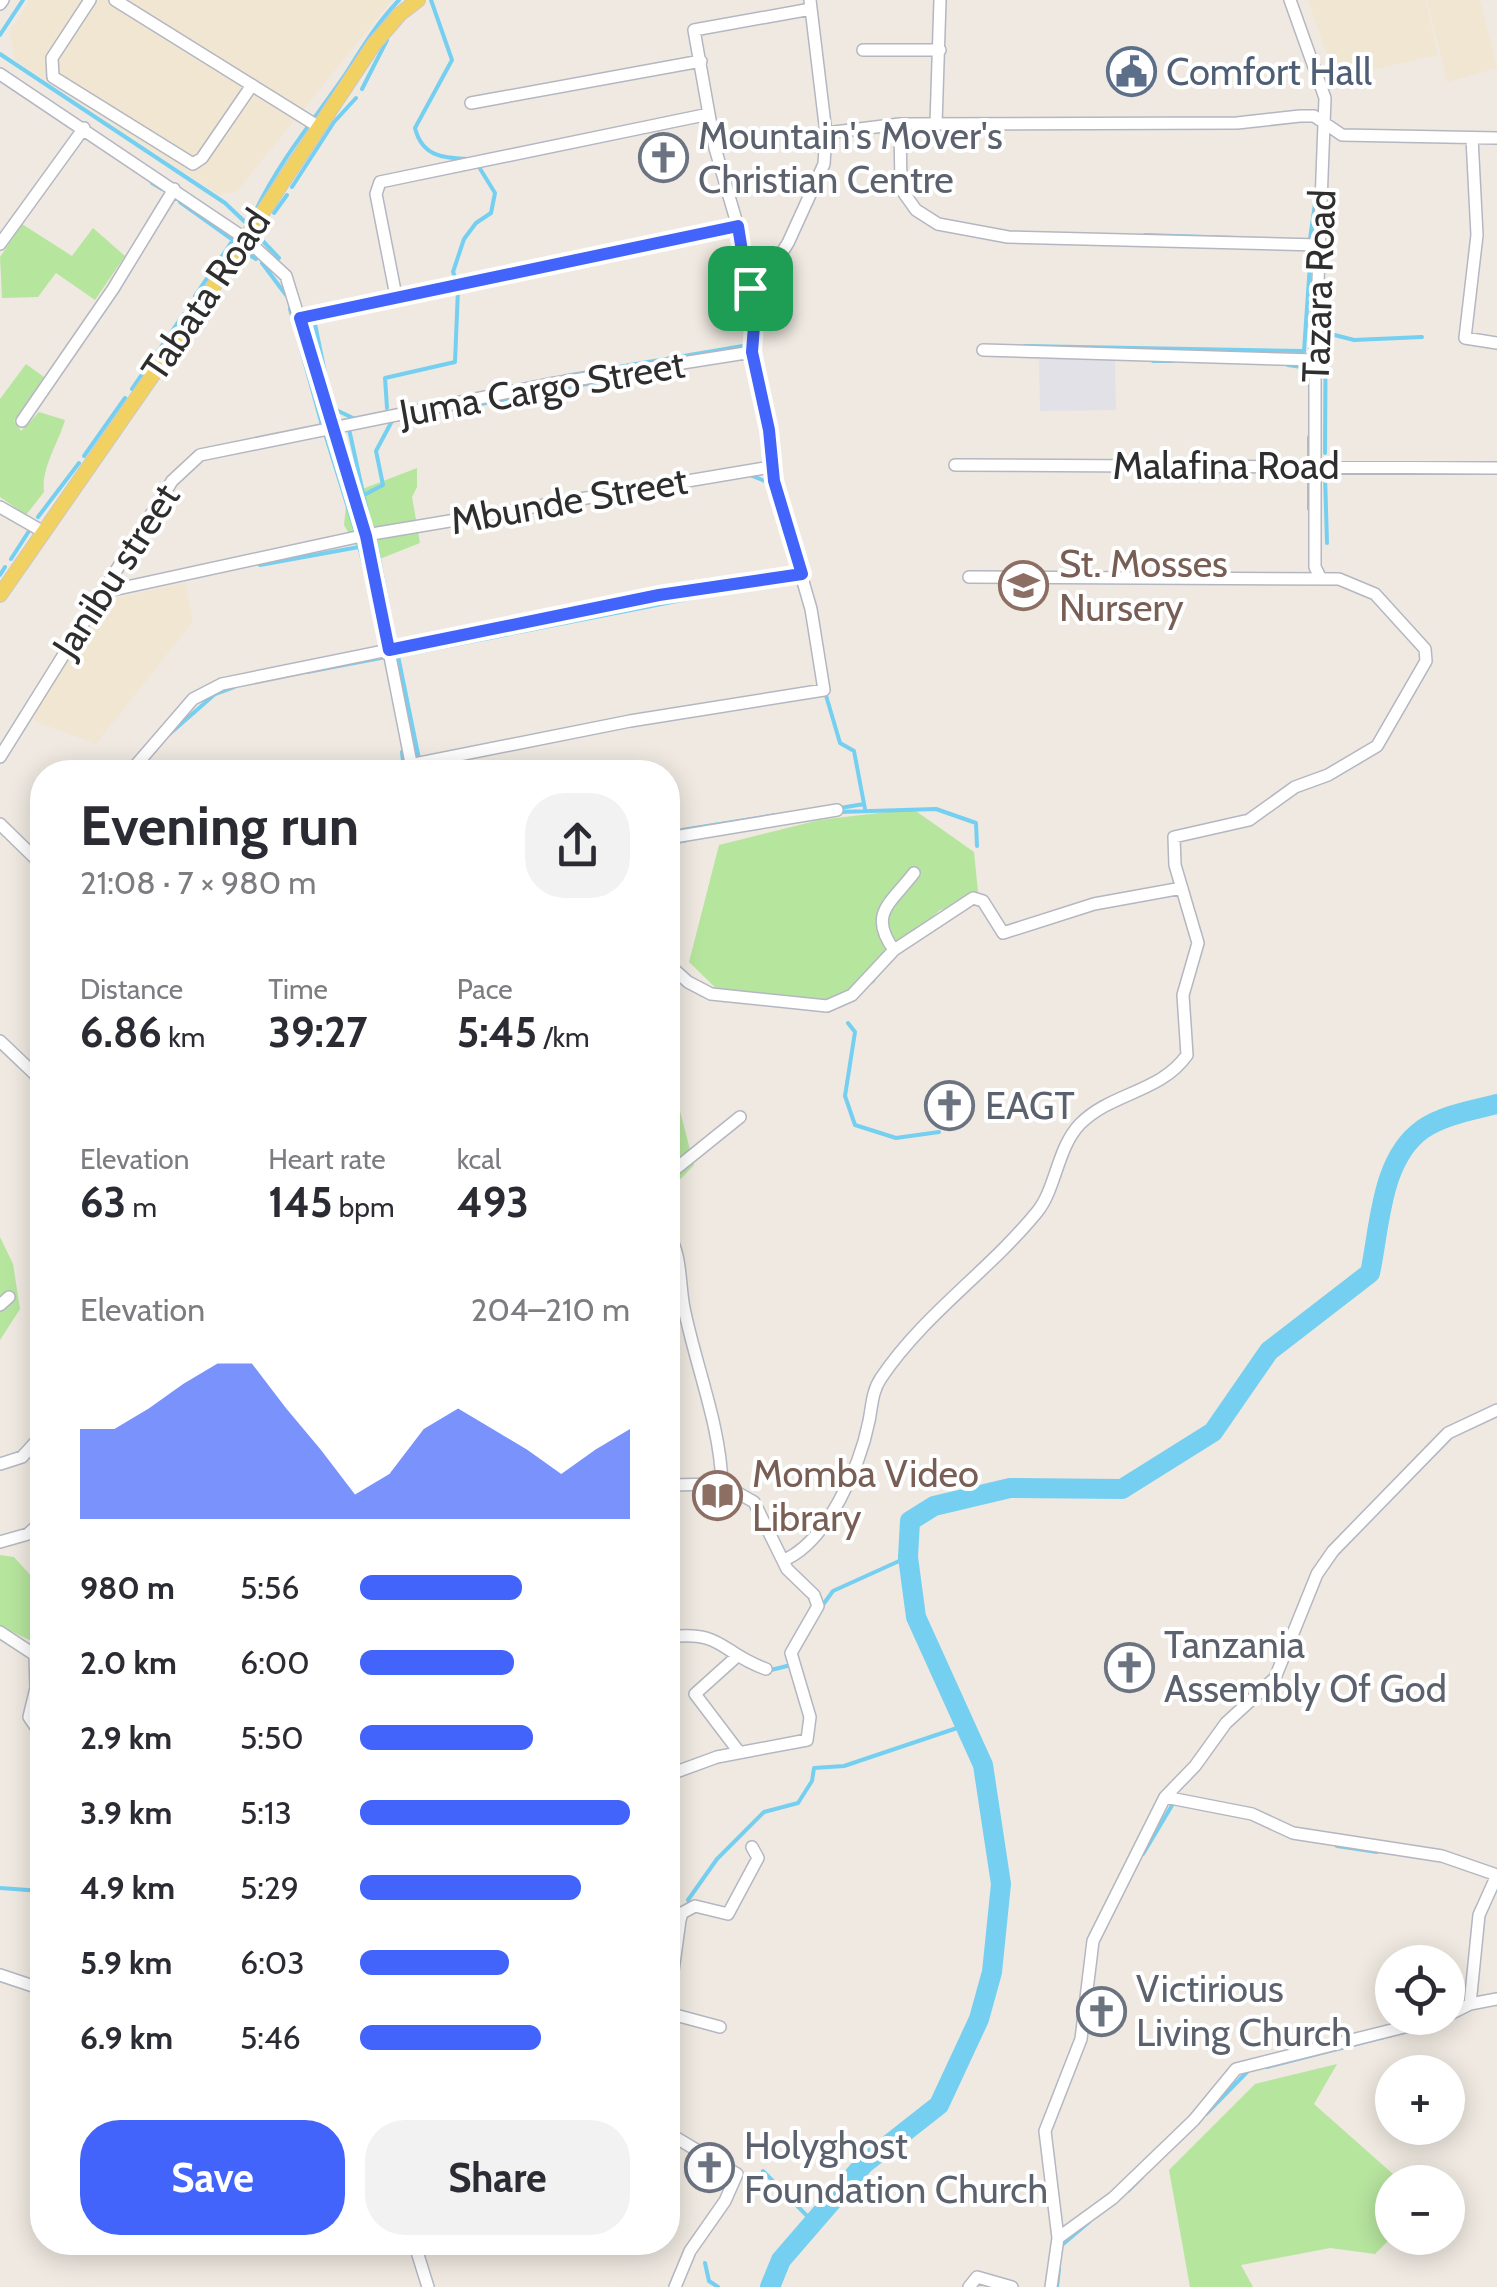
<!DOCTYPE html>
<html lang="en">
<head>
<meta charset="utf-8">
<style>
  body { margin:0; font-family:Cabin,sans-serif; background:#f2f2f3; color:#2b2b33; height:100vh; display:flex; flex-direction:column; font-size:38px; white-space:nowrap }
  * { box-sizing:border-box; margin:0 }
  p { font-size:32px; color:#7c7c81 }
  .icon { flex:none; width:55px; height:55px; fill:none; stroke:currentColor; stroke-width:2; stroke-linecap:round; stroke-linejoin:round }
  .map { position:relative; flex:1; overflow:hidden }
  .side { position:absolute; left:30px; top:760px; width:650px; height:1495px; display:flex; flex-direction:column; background:#fff; border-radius:40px; box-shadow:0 5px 25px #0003 }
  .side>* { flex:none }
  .tools { position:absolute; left:1375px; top:1945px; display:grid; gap:20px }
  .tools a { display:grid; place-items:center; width:90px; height:90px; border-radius:50%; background:#fff; box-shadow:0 5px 25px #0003; font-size:50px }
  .pin { position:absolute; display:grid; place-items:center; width:85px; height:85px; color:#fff; margin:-42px; border-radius:20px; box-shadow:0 5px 15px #0006 }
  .round { display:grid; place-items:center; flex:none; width:105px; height:105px; border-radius:40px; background:#f2f2f3 }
  .head { display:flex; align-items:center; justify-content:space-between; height:170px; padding:0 50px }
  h1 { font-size:55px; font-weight:800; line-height:75px }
  .figures { display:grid; grid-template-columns:repeat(3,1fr); gap:15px; height:170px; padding:10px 50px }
  .figures div { display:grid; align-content:center }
  .figures b { font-size:42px; font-weight:800 }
  .figures small { font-size:28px; font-weight:400 }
  .figures p { font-size:28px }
  .chart { height:280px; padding:20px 50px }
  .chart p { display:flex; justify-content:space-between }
  .chart svg { width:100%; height:180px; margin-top:10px; fill:#4264fb; opacity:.7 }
  .cta { display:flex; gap:20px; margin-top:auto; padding:20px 50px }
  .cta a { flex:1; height:115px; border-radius:40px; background:#4264fb; color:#fff; font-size:40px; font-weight:800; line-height:115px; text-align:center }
  .cta a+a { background:#f2f2f3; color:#2b2b33 }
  ul { padding:0 50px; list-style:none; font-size:32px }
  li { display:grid; grid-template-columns:160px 120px 1fr; align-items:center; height:75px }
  li i { height:25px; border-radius:12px; background:#4264fb }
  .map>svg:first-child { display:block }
  .industrial { fill:#e3e1e8 }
  .education { fill:#f0e6d1 }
  .green { fill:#b6e59e }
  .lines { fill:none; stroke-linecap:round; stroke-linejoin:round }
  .stream { stroke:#75cff0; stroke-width:4 }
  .river { stroke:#75cff0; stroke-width:20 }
  .minor-casing { stroke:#b4b7c1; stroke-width:14 }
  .major-casing { stroke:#c9c9c9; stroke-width:16 }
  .minor { stroke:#fff; stroke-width:11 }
  .major { stroke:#f2d163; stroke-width:14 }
  .route-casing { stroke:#fff; stroke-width:20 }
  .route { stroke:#4264fb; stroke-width:12 }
  .labels { text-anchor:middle; stroke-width:8; stroke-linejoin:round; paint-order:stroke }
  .service-label { font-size:38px; fill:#4e5e75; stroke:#fff; text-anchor:start }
  .worship-label { font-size:38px; fill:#5b616d; stroke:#fff; text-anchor:start }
  .street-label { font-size:38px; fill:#2e2e2e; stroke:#fff }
  .education-label { font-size:38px; fill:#785e54; stroke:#fff; text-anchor:start }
</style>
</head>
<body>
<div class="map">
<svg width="1497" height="2287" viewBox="0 0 1497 2287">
  <rect width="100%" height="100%" fill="#efe9e1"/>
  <path class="industrial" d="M1039 359H1115L1116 410 1040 411Z"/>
  <path class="education" d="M30 0H392L237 191 219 195 15 60 9 32Z
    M1308 0H1425L1438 55 1335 78Z
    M1427 0H1480L1497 68 1447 82Z
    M185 583 193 621 96 744 34 721 43 687 105 600Z"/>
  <path class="green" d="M22 224 72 256 93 228 125 256 95 300 56 273 38 297 2 298 0 257Z
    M26 364 44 377 14 421 21 431 39 412 65 420C58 444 41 468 44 492L26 515 0 497V399Z
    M417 468V487L412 497 420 543 367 564 344 525 347 495Z
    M913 809 974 852 979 902 940 910 894 951 874 983 838 1001 724 996 689 962 719 845 819 820Z
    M668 1098 679 1107 694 1165 668 1192Z
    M0 1237 13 1264 20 1309 0 1340Z
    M0 1555 14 1557 42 1588V1646L0 1626Z
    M1337 2064 1314 2104 1402 2182H1392V2237L1375 2254 1330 2248 1241 2265 1253 2287H1190L1169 2170 1255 2084Z"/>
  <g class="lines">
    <path class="stream" d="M431 0 452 60 415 128C422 156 442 158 467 159
      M0 35 23 0
      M0 54 225 203 245 222 251 218
      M362 89 387 40
      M152 183 162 189
      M292 187 334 122 356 98
      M180 202 233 240 195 296
      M256 210C280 160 314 120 345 75 362 48 377 23 399 0
      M274 213 287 195
      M269 221 259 237 279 258
      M1145 235 1236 238
      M1310 239 1316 196
      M248 254 256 259
      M262 263 286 295
      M457 281 453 272 464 239 476 223 491 213 495 193 479 167
      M505 281 642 253
      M399 290 495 272
      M338 304 390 292
      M290 309 322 425
      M314 319 332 408 355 419
      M1323 332 1354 340 1422 337
      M1024 346 1304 351 1311 250
      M1153 361H1174
      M1288 365 1308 368 1310 388
      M565 376 743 346
      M132 389 184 314
      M387 408 385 378 455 362 458 289
      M432 413 619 378
      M349 429 370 525
      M326 437 355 530
      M1325 453 1326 287
      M1309 455V437
      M84 456 125 398
      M750 475 765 481 773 492
      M1325 475 1327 543
      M364 495 383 485 376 451 392 421
      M1309 509V474
      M38 517 79 463
      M375 538 394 637
      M358 542 374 605
      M11 559 29 531
      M260 565 359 547
      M0 575 5 567
      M307 672 386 657
      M825 692 840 743 854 751 865 809
      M166 737 215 694 234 687
      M402 752 403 761
      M419 759 398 656 743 588
      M420 769 421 772
      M840 808 864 804
      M839 812 936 809 976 823 977 846
      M682 830 776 815
      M668 844 687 840
      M848 1023 855 1032 845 1096 855 1125 896 1138 939 1132
      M822 1606 833 1591 908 1557
      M771 1670 791 1665
      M1337 1846 1377 1852
      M1143 1854 1174 1802
      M0 1888 42 1891
      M688 1900 717 1859 764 1812 798 1803 812 1781 814 1768 844 1766 969 1724
      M1267 2067 1412 2030
      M1206 2114 1248 2071
      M763 2171 813 2222
      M1128 2191 1142 2177
      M1062 2245 1089 2222
      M705 2263 709 2281 718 2287
      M1057 2287 1059 2269"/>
    <path class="river" d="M770 2287 781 2260 864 2164 939 2105 979 2019 992 1972 1001 1884 983 1765 916 1617 908 1557 910 1521 934 1506 1010 1488 1122 1489 1213 1432 1269 1351 1370 1273C1380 1228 1380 1159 1423 1129 1443 1115 1474 1110 1497 1104"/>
    <defs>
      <path id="minor" d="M90 0 52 58 53 77 193 164 202 158 252 85
        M115 0 319 127
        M1290 0 1325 98 1315 360V567L1320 577
        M0 4 3 0
        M863 50H940
        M0 74 246 239 286 276 366 535 412 768
        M471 103 701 61
        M900 124 901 189 916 210 938 224 1008 237 1319 245
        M936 124 940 0
        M826 133 900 124 1237 123 1300 116H1314L1342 135 1497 138
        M1472 138 1477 235 1465 338 1497 343
        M0 244 84 128
        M750 288 766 277 788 243 824 164 826 133 810 0
        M396 296 376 194 380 182 709 114
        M300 318 738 227
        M983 350 1315 360
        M22 421 113 289 174 189
        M955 465 1497 468
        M0 507 42 531
        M99 593 366 535 771 467
        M0 757 172 481 200 455 549 384 752 352
        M130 772 193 699 222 684 659 595 802 574
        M374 772 630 721 824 690 811 609 774 481 769 430 752 352 750 288 738 227 715 148 694 30 811 9
        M0 824 42 865
        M668 838 837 810
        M894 950C868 914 890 904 914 873
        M668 964 688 982 711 994 827 1006 852 995 894 950 973 898 983 901 1003 933 1094 904 1182 888
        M0 1041 42 1081
        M668 1175 740 1117
        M668 1233C682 1256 679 1282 684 1308 696 1367 720 1424 722 1484L754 1502 787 1569 814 1595 818 1606 791 1653 810 1717 807 1740 717 1757 668 1775
        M0 1305 9 1297
        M0 1464 22 1457 42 1435
        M668 1485 722 1484
        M0 1542 28 1534 42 1521
        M784 1560C827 1542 860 1466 869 1421 872 1406 872 1391 881 1378 924 1314 989 1271 1037 1212 1056 1189 1057 1148 1080 1124 1112 1092 1160 1093 1187 1055L1183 995 1198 943 1175 865 1174 837 1249 820 1295 787 1328 775 1377 746 1426 661 1425 649 1375 594 1339 579 969 577
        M0 1632 35 1655 36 1688 29 1717 42 1736
        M668 1637C724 1630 720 1653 766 1669
        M735 1658 695 1694 739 1752
        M1165 1797 1252 1814 1293 1833 1442 1856 1494 1874
        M668 1918 680 1920 682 1913 695 1906 728 1914 758 1858 752 1847
        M0 1975 42 1989
        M1470 2004 1497 1999
        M668 2007 680 1920
        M668 2013 720 2027
        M1448 2015 1470 2004 1479 1915 1497 1875
        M668 2133 737 2174 725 2201 690 2251 675 2287
        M1058 2238 1045 2131 1081 2039 1093 1941 1165 1797 1195 1766 1226 1723 1275 1678 1317 1574 1333 1551 1448 1433 1497 1410
        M414 2242 428 2287
        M969 2287 977 2277 1012 2287
        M1051 2287 1058 2238 1113 2198 1194 2120 1236 2069 1440 2018"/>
      <path id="major" d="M0 595 196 313 374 44 400 14 418 0"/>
    </defs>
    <use href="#minor" class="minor-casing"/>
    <use href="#major" class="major-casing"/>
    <use href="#minor" class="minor"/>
    <use href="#major" class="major"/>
  </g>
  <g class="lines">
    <defs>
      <path id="route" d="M738 226 754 326 752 352 769 430 774 481 802 574 659 595 389 650 366 536 300 318Z"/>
    </defs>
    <use href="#route" class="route-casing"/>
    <use href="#route" class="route"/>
  </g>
  <defs>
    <symbol id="civic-ring" viewBox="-11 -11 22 22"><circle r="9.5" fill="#fff" stroke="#5c6f8a" stroke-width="1.5"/><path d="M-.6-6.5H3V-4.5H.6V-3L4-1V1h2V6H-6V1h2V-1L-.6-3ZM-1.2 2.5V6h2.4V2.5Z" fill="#5c6f8a"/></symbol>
    <symbol id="church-ring" viewBox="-11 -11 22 22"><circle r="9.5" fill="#fff" stroke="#6b7280" stroke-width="1.5"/><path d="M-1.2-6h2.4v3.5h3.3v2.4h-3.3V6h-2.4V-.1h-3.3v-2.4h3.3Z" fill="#6b7280"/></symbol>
    <symbol id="school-ring" viewBox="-11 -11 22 22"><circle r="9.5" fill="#fff" stroke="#8d6e63" stroke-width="1.5"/><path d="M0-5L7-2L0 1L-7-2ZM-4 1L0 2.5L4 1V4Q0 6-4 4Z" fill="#8d6e63"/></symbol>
    <symbol id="library-ring" viewBox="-11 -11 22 22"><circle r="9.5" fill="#fff" stroke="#8d6e63" stroke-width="1.5"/><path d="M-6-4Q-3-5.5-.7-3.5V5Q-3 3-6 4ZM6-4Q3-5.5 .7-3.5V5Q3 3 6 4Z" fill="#8d6e63"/></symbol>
  </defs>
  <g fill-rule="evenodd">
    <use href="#civic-ring" x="1104" y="44" width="55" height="55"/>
    <use href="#church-ring" x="636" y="130" width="55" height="55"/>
    <use href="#school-ring" x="996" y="558" width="55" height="55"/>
    <use href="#church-ring" x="922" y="1078" width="55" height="55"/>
    <use href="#library-ring" x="690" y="1468" width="55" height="55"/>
    <use href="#church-ring" x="1102" y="1640" width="55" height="55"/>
    <use href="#church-ring" x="1074" y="1984" width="55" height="55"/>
    <use href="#church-ring" x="682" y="2140" width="55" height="55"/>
  </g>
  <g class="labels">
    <g class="service-label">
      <text x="1166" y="85">Comfort Hall</text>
    </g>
    <g class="worship-label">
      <text x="698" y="149">Mountain's Mover's<tspan x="698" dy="44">Christian Centre</tspan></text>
      <text x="985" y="1119">EAGT</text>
      <text x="1164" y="1658">Tanzania<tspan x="1164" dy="44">Assembly Of God</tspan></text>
      <text x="1136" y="2002">Victirious<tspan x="1136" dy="44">Living Church</tspan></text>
      <text x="744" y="2159">Holyghost<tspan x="744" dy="44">Foundation Church</tspan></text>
    </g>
    <g class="street-label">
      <text transform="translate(1319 286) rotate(-88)" y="13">Tazara Road</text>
      <text transform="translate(206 295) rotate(-56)" y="13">Tabata Road</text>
      <text transform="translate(542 389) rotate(-10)" y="13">Juma Cargo Street</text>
      <text x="1226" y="479">Malafina Road</text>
      <text transform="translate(569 501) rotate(-10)" y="13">Mbunde Street</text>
      <text transform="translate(116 571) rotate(-57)" y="13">Janibu street</text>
    </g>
    <g class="education-label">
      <text x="1059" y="577">St. Mosses<tspan x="1059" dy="44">Nursery</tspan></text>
      <text x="752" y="1487">Momba Video<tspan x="752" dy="44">Library</tspan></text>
    </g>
  </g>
</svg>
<div class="tools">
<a><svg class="icon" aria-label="locate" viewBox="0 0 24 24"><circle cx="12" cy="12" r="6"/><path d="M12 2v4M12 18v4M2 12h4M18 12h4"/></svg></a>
<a>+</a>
<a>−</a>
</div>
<div class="pin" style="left:750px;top:288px;background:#1e9e55"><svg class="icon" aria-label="arrive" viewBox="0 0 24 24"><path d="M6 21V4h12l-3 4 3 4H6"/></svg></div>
<section class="side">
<div class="head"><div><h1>Evening run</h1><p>21:08 · 7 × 980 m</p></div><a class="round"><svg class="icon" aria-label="share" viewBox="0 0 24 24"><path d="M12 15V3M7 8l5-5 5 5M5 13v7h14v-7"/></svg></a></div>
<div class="figures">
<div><p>Distance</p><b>6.86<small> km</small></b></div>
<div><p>Time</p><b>39:27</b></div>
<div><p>Pace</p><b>5:45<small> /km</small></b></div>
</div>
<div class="figures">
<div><p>Elevation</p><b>63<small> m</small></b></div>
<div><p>Heart rate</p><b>145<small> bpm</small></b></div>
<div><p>kcal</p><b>493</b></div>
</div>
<div class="chart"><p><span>Elevation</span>204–210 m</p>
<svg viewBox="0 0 160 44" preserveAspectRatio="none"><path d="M0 44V22L10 22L20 17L30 11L40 6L50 6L60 17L70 27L80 38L90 33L100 22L110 17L120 22L130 27L140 33L150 27L160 22V44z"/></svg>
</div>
<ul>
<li><b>980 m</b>5:56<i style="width:60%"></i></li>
<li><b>2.0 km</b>6:00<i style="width:57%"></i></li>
<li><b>2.9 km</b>5:50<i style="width:64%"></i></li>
<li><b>3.9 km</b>5:13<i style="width:100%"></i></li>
<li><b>4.9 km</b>5:29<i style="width:82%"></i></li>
<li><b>5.9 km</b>6:03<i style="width:55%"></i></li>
<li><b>6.9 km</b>5:46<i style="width:67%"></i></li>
</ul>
<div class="cta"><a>Save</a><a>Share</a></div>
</section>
</div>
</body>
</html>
